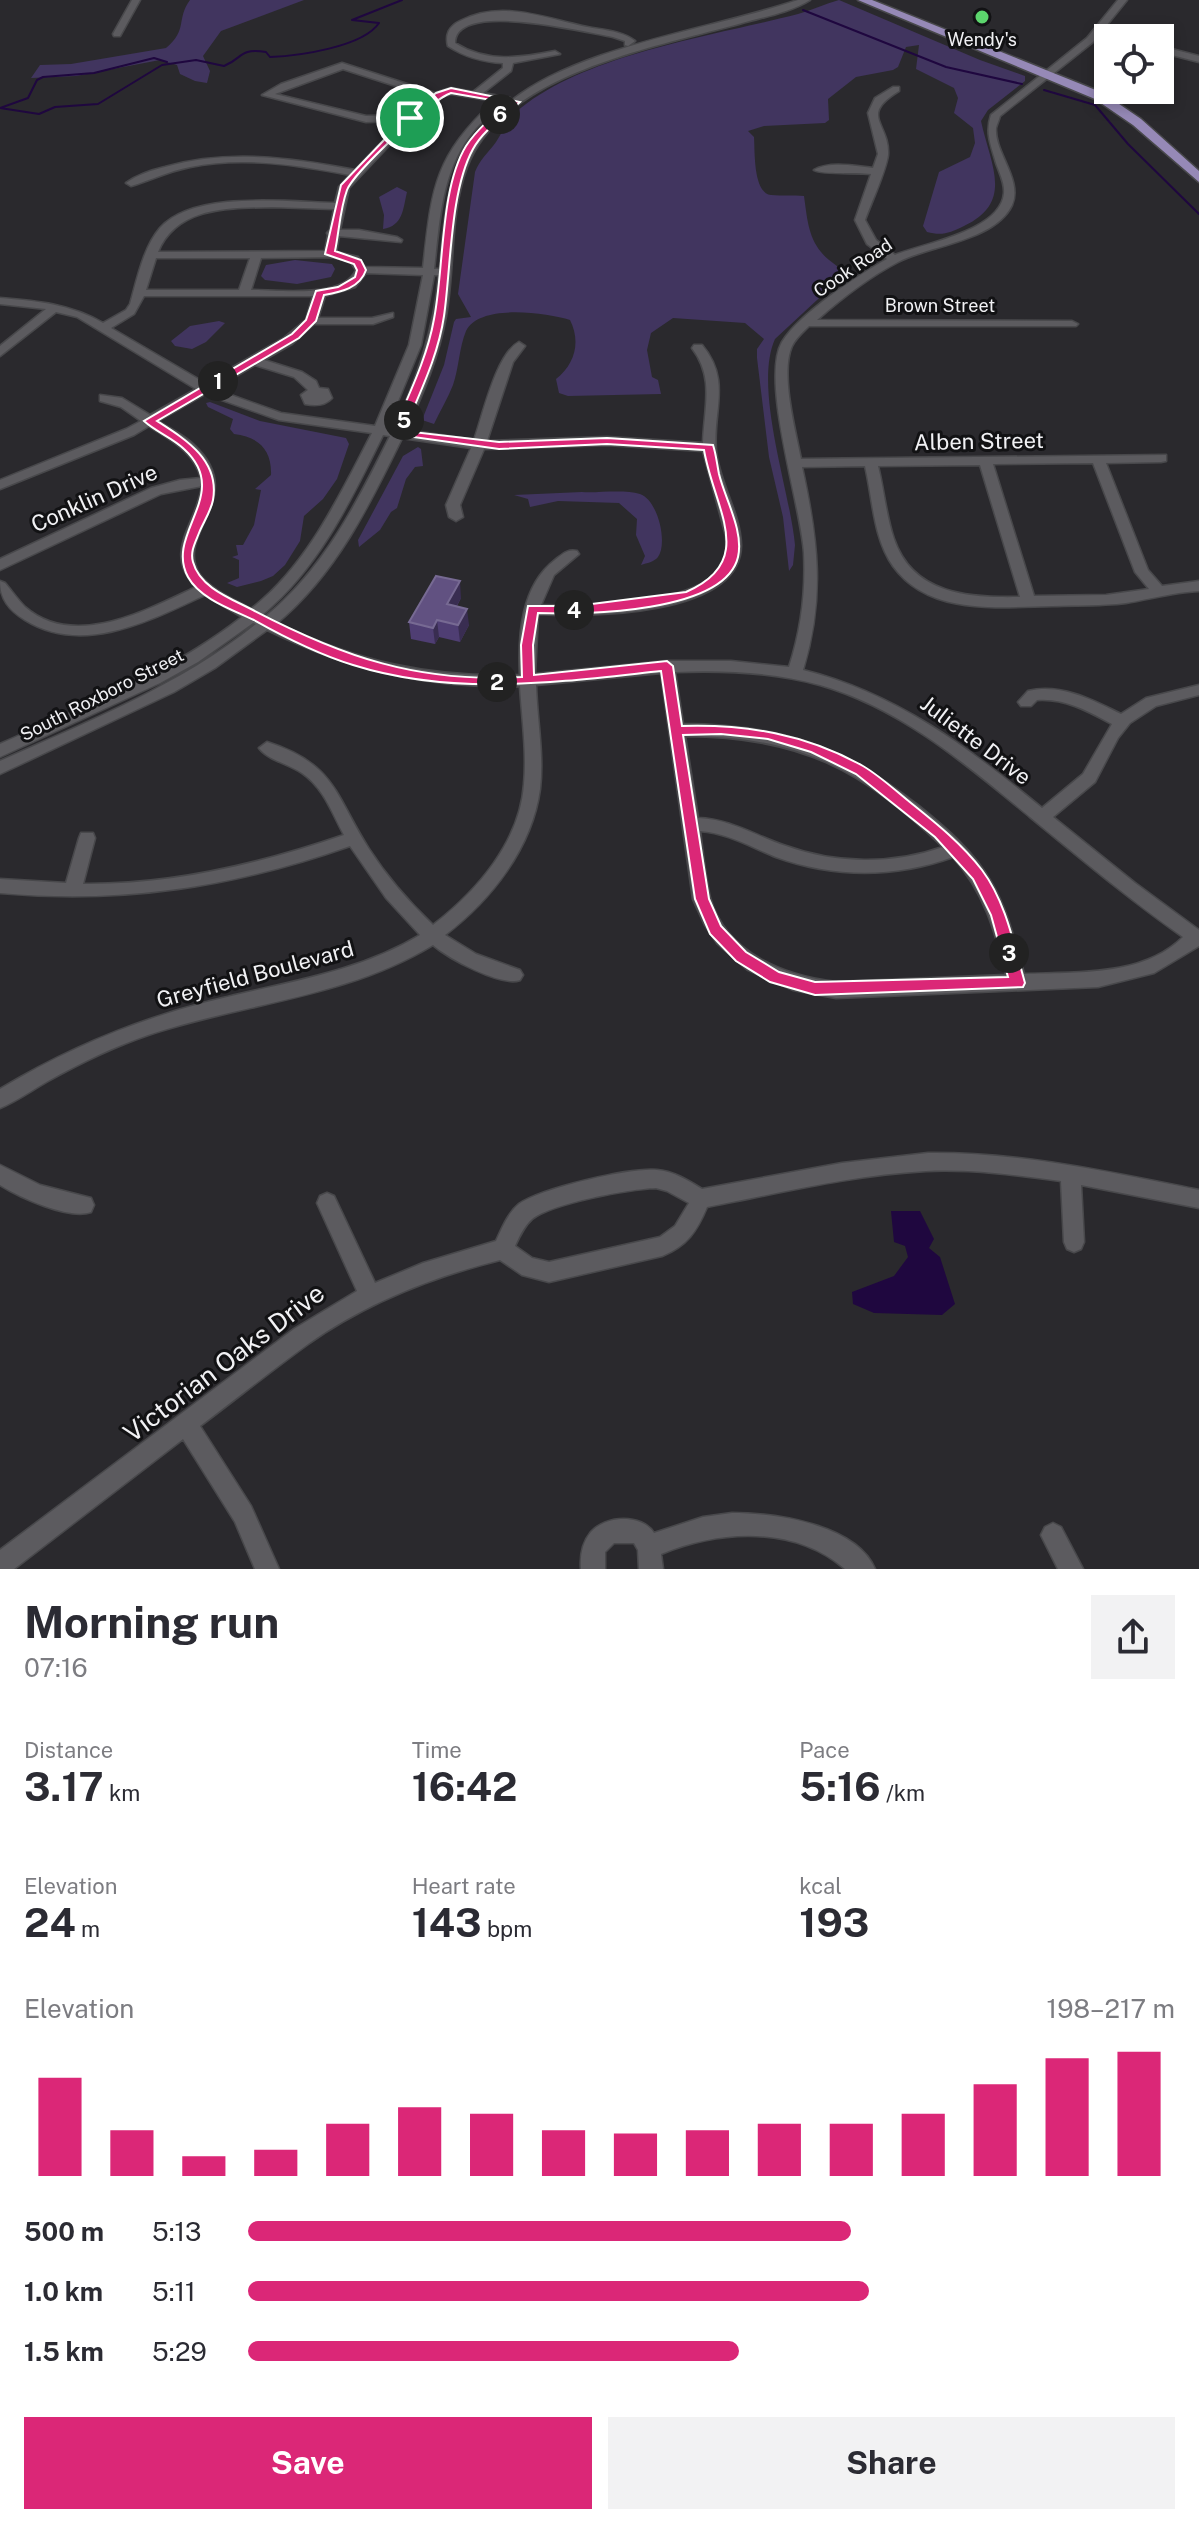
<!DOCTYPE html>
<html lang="en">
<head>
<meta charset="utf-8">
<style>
  body { margin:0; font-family:"Public Sans",sans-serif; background:#f2f2f3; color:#2b2b33; height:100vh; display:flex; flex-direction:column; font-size:30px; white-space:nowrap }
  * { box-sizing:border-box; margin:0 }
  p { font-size:26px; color:#7c7c81 }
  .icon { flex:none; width:44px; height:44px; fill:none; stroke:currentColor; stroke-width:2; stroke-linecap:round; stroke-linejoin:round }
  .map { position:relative; height:1569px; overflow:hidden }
  .details { display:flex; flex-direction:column; background:#fff; flex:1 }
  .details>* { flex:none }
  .buttons { position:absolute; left:1094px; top:24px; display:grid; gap:16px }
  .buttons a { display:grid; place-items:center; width:80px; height:80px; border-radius:0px; background:#fff; box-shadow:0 4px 12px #0003; font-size:40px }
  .pin { position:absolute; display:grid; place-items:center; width:68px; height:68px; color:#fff; margin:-34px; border:4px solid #fff; border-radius:50%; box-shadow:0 2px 8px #0007 }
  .km { position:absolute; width:40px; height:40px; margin:-20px; border-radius:50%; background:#222; color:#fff; font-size:22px; line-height:40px; text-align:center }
  .round { display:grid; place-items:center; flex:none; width:84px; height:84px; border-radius:0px; background:#f2f2f3 }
  .headline { display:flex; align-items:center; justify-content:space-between; height:136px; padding:0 24px }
  h1 { font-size:44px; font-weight:700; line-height:60px }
  .metrics { display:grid; grid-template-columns:repeat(3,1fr); gap:12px; height:136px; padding:8px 24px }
  .metrics div { display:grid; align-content:center }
  .metrics b { font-size:40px; font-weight:700 }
  .metrics small { font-size:22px; font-weight:400 }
  .metrics p { font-size:22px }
  .chart { height:224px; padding:16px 24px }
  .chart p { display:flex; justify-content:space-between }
  .chart svg { width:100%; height:144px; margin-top:8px; stroke:#db2777; stroke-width:6 }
  .action { display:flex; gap:16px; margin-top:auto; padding:16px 24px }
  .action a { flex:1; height:92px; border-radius:0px; background:#db2777; color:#fff; font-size:32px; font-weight:700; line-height:92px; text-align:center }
  .action a+a { background:#f2f2f3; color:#2b2b33 }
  ul { padding:0 24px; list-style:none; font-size:26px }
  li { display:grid; grid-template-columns:128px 96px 1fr; align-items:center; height:60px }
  li i { height:20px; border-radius:10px; background:#db2777 }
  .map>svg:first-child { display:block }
  .green { fill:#41355f }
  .water { fill:#1f073f }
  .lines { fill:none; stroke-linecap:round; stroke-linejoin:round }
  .stream { stroke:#1f073f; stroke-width:2 }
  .minor-casing { stroke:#48484b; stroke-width:3 }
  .major-casing { stroke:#48484b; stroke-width:3 }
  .minor { fill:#5c5b5f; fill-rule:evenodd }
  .major { fill:#9689b7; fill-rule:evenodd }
  .wall { fill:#4f3e73 }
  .shaded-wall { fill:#392d51 }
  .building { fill:#615181; stroke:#776a93; stroke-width:2 }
  .route { fill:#db2777; stroke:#fff; stroke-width:2; fill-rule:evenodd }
  .poi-dot { fill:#5cd56d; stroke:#121214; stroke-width:3 }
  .labels { text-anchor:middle; stroke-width:6; stroke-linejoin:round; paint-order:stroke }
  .far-poi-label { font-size:18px; fill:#f1f1f4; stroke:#121214 }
  .far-street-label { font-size:18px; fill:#f1f1f4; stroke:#121214 }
  .street-label { font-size:22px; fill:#f1f1f4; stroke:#121214 }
  .near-street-label { font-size:26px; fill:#f1f1f4; stroke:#121214 }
</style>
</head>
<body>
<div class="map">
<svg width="1199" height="1569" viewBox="0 0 1199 1569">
  <rect width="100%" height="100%" fill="#2a292d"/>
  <path class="green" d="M190 0H304L221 31 203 56 210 71 207 83 195 81 180 74 177 65 160 60 76 76 31 78 40 65 71 64 166 48C188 30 176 19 190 0Z
    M839 0 980 60 1025 76V81L988 110 981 121C990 164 1015 202 964 226 950 233 942 236 927 232L923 226 939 172 970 157 975 143 973 128 954 113 958 98 954 88 916 69 919 45 906 47 898 67 893 70 856 77 828 99 829 120 825 123 764 126 748 131 754 137C755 151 753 193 771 195 782 196 793 195 804 196 807 217 808 236 821 252 828 261 838 265 845 274L775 339C753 388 790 490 795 545L793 565 789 571 783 517 769 457 757 358V349L764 339 745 323 673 318 651 333 647 350 652 377 658 380 661 394 568 396 559 393 556 379C575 364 581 342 570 320 546 313 480 303 466 331 459 348 459 368 453 385 448 398 440 411 434 424L422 420 444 365 454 322 456 319 471 317 458 294 475 172C480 159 488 153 496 142 503 132 506 121 516 112 583 54 713 36 798 14 812 10 825 4 839 0Z
    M397 187 407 192C403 209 403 226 383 229L384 215 379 197Z
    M295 260 332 264 335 269 331 277 297 284 265 280 261 276 266 265Z
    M219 321 225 323 206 342 192 349 175 346 171 341 190 326Z
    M210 402 260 421 346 438 349 444 337 479 323 499 304 516 300 541 285 565 273 576 261 581 237 587 227 583 239 578V560L232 557 238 555 236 545H243L254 525 261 490 255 489 271 475C272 449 258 437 234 434L230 429 233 419 208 407 206 403Z
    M418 447 421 449 423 466 415 467 406 479 397 508 391 512 380 530 359 547 358 540 403 456Z
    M582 492C599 493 624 489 640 494 658 500 668 543 658 557 654 562 647 563 641 565L645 556 636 535 637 519 619 503 558 501 530 507 528 499 514 495Z"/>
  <path class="water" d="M891 1211H920L934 1239 929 1248 940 1257 955 1304 942 1315 874 1313 853 1304 852 1292 894 1276 908 1257 905 1246 894 1242Z"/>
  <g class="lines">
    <path class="stream" d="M803 10 946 67 1022 84
      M1044 90 1095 105 1128 144 1199 214
      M0 108 39 114 55 107 98 104 162 65 196 60 224 66C244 58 238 48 266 52L270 57C298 56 363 47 379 23L352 20 402 0
      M0 108 28 98 37 80 43 77 94 73 154 58 167 62"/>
    <defs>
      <path id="minor" d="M132 0H140L120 36H114L113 34Z
        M798 0H810C791 12 764 17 742 23 657 47 502 73 467 167 449 215 455 267 446 316 439 356 423 394 406 430L474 440C483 415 496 354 519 342L525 346 513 362 487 441 607 437 703 443C704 408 715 378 692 348L694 345H702C732 381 712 411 716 451 719 483 740 512 741 545 741 617 587 617 538 614L535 674 667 661H731L789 667C801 630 806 592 804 553 801 505 760 380 782 342 799 314 858 275 887 259L867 244 855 220 871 174C856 172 823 175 814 170 830 161 855 166 873 168L878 154 868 113 875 98 893 87H899V91C858 116 890 123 888 155 886 171 871 203 865 220L876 240 895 255C925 243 1001 231 1004 193 1005 183 999 172 996 163 991 145 985 133 991 115L1087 38 1118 0H1127L1093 42 1000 116C999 120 997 124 996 128 994 152 1023 180 1012 205 995 241 930 245 898 262 869 277 842 298 817 320L1072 321 1078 324 1076 326H809C803 332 796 338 792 346 780 373 795 429 801 459L1166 455V461L1161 462 1106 463 1148 570 1162 586 1199 581V591C1174 592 1151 599 1126 603 1102 606 1077 605 1053 606 999 607 929 616 893 566 873 538 873 499 865 466L802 467C818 540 825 598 803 670 896 693 969 748 1042 808L1083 774 1112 724C1088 711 1065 698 1037 700L1031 706H1021L1018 702 1028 691C1060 683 1093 700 1121 714L1146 698 1199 685V695L1156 706 1130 723 1118 738 1095 782 1053 817 1135 883 1199 930V946L1154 973 1098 987 836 998 793 990 748 970 717 943 705 925 693 899 661 673 536 685C537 720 544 755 540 789 532 848 491 900 445 935L476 954 520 970 523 975 520 980C501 987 448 958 433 945 346 998 243 1003 148 1035 113 1047 80 1063 48 1081 32 1090 17 1101 0 1108V1089C65 1050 133 1021 207 1002 280 983 355 974 420 935L386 898 350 846C233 887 124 904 0 893V879L66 883 79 838 81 833H93L95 838 83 884C172 885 260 864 344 835 332 813 324 788 302 773 289 764 268 760 259 748L267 742C336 764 335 796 369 849 387 877 409 902 433 925 477 891 520 842 524 784 527 752 522 719 520 686 430 689 349 670 267 630L215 668 174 692 0 774V761C87 722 181 685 256 624L253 623 198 662 160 683 0 757V744C83 707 169 674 242 617L205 595C151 620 83 656 25 620 9 610 0 599 0 581L5 583C11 590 18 600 25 607 74 650 147 610 196 587 162 551 197 525 202 486L161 494 0 570V559L151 488 180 480 201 478C194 451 170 440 149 426L134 435 0 489V480L126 429 141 421 121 407 100 401V395L122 398 150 415 196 389 77 317 56 312 0 356V346L46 309 0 304V298C37 301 70 304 103 323L126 310 130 304C137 280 143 248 160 228 194 190 288 202 335 203L339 187 350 175C297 165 243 156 190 167 169 171 151 180 131 186L126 183C137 175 152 170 165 167 229 149 291 158 355 170L402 121 366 122 262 95 281 84 342 63 435 93 451 88 473 92 503 68V63C482 62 465 57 448 46 445 35 449 26 460 21 500 0 541 17 582 26 600 30 621 30 635 41L628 46 625 45V41L613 37C585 32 455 0 455 43 487 63 520 58 555 51L560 54 513 63 511 71 483 93 510 98 511 101C580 46 713 29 798 0ZM343 69 430 97 408 115 366 116 275 94ZM451 94 494 101C433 158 432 189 423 268L365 267 358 257 336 252 339 236 401 242 402 240 397 237 359 230H340L349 188 413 120 441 97ZM503 102H510C449 151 446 196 440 269H434C440 219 441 168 476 128 484 119 494 111 503 102ZM273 207 334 209 330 230 327 233 328 235 325 251 158 252C177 206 230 208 273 207ZM332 257 350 261 356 270C344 299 278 290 251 290L261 258ZM156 258H250L239 290H146ZM366 273 423 275 409 345 375 426 281 413 214 389 255 365 294 377 308 390 301 395 305 404C315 406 325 406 332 398L328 389 319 388 316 381 302 372 264 360 292 344 314 324H373L393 317V313L372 318H318L325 296 355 287ZM434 275H439C434 330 417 379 394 429L387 428 421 345ZM144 296H313L306 320 284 338 205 383 111 328 134 314ZM205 394 279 420 372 433C339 496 308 565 251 609 235 600 211 590 200 575 172 534 250 497 194 445 184 435 170 429 158 421ZM383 435 390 436C357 503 324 569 265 617L262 615C319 568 351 500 383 435ZM402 438 471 448 446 505 449 517 456 521 463 517 460 505 484 449 607 445 703 451 726 536C727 547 727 558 721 567 696 606 583 607 541 605L554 575 579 554 577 551C567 549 563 554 555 560 521 586 518 635 520 675 430 678 358 662 277 623 336 574 369 506 402 438ZM1093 463 1135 572 1149 589 1106 595 1034 596 993 464ZM980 465 1020 597C970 598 913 595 894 539 886 516 884 490 878 466ZM675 672C724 670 773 672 820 685 901 708 967 765 1030 817 1080 858 1130 900 1183 937 1143 977 1075 972 1024 974 1015 943 1008 911 991 882 974 852 947 829 920 807 842 746 783 725 683 724ZM685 736C799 736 862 769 943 847 893 865 835 864 786 846 756 836 730 819 698 818ZM700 831C728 833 751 847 776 857 834 878 895 878 953 857 984 892 995 930 1006 975L836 982C785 976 726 954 710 898 705 877 703 853 700 831Z
        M1148 26 1155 28 1152 38H1144Z
        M1160 46 1199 56V62L1160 52Z
        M928 1153C1020 1152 1109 1172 1199 1190V1208L1081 1185 1084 1242 1081 1249 1074 1252 1067 1249 1064 1242 1061 1181C1017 1175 972 1169 926 1171 852 1175 780 1193 707 1207 697 1231 687 1246 662 1256L549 1282 522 1275 500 1260C432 1277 366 1303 308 1344 272 1370 236 1399 200 1426L251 1506 279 1569H255L235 1522 183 1439 14 1569H0V1550L294 1329 357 1291 317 1203 320 1196 327 1193 334 1196 375 1283 423 1263 496 1241C502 1228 508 1213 519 1204 543 1188 628 1168 657 1170 673 1171 689 1181 702 1189L842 1163ZM656 1188 667 1191 689 1203 675 1226 660 1237 549 1262 532 1258 515 1246C519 1237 524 1226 532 1219 553 1203 629 1189 656 1188Z
        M0 1165 40 1185 91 1198 94 1205 91 1212C69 1220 19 1197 0 1185Z
        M732 1513C774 1513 856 1524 875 1569H845C794 1525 720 1530 661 1554L663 1569H639L638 1550 634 1543H614L605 1552V1569H581C580 1556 582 1543 591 1532 606 1515 642 1514 654 1533L703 1517Z
        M1053 1523 1061 1527 1083 1569H1058L1041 1535 1045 1527Z"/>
      <path id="major" d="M858 0H872L1103 93 1141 119 1199 171V182L1133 125 1095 99Z"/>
    </defs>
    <use href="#minor" class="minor-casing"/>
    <use href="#major" class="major-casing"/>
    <use href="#minor" class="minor"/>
    <use href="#major" class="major"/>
  </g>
  <path class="wall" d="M461 598 457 606 469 625 460 642 439 637 435 644 411 639 409 622Z"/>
  <path class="shaded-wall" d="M460 581 461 598 448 621 447 604Z
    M467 609 469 625 460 642 458 625Z
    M437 620 439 637 435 644 433 628Z"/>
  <path class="building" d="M436 576 460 581 447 604 467 609 458 625 437 620 433 628 409 622Z"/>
  <path class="route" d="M451 88 520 102C504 117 484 129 473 149 450 191 451 268 444 316 438 357 419 394 404 431L499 442 607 438 713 445C716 454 717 464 719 474 725 499 744 531 738 557 725 613 584 615 538 613L533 645 534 675 667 661 673 666 682 726C746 724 806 734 863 766 880 776 896 791 911 803 936 823 962 844 982 870 1006 902 1014 945 1025 983L1023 987 815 995 770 982 736 961 710 934 695 899 661 671C558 682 455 697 353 665 318 654 286 638 254 620 233 610 200 599 188 577 164 533 233 494 184 449 173 438 156 432 144 421L292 334 306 320 316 291 338 287 355 277 357 270 354 264 325 254 341 185 407 116 436 93ZM451 93 509 103C494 115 477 129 466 146 440 188 444 269 434 319 427 359 408 396 392 434L499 449 607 444 704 450C714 509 758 561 686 592L576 606H528L521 645 522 677C418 683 343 657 253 610 232 599 200 588 193 562 190 552 195 543 199 533 203 523 211 511 213 500 220 460 185 439 157 421L299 338 316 321 324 295C341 292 360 288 366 270L361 260 335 251C339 232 340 209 347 190 354 172 432 99 451 93ZM721 734 768 739 811 752 856 774 935 837 973 879 991 915 1008 977 815 982 779 972 746 952 721 926 709 899 683 735Z"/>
  <circle class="poi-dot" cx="982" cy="17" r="8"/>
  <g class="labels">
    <g class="far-poi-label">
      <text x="982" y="46">Wendy's</text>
    </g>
    <g class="far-street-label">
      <text transform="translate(853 268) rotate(-34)" y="6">Cook Road</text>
      <text x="940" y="312">Brown Street</text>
      <text transform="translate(102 695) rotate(-27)" y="6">South Roxboro Street</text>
    </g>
    <g class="street-label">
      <text transform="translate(979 441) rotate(-1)" y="8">Alben Street</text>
      <text transform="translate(94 498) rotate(-24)" y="8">Conklin Drive</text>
      <text transform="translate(976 740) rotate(37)" y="8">Juliette Drive</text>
      <text transform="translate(255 974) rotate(-15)" y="8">Greyfield Boulevard</text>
    </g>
    <g class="near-street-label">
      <text transform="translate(224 1363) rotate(-37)" y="9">Victorian Oaks Drive</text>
    </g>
  </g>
</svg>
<div class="buttons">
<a><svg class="icon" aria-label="locate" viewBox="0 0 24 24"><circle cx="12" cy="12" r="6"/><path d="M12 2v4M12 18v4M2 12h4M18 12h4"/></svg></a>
</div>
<div class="pin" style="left:410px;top:118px;background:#1e9e55"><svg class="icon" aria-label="arrive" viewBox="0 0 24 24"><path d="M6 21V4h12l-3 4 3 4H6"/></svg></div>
<b class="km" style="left:218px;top:381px">1</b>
<b class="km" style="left:497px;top:682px">2</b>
<b class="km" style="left:1009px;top:953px">3</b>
<b class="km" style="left:574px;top:610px">4</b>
<b class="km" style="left:404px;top:420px">5</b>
<b class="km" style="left:500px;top:114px">6</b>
</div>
<section class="details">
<div class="headline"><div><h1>Morning run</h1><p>07:16</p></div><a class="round"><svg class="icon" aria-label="share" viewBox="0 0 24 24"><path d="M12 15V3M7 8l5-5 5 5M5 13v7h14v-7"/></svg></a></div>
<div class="metrics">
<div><p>Distance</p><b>3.17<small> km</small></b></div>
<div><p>Time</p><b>16:42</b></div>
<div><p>Pace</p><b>5:16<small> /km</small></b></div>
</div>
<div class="metrics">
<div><p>Elevation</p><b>24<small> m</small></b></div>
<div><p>Heart rate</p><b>143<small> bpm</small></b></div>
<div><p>kcal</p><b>193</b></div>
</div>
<div class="chart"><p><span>Elevation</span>198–217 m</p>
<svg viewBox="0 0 160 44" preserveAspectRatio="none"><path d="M5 44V14M15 44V30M25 44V38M35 44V36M45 44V28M55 44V23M65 44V25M75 44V30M85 44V31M95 44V30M105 44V28M115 44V28M125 44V25M135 44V16M145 44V8M155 44V6"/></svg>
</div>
<ul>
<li><b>500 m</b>5:13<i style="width:65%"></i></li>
<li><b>1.0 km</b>5:11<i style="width:67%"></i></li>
<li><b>1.5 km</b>5:29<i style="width:53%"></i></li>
</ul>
<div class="action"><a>Save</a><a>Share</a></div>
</section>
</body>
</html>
